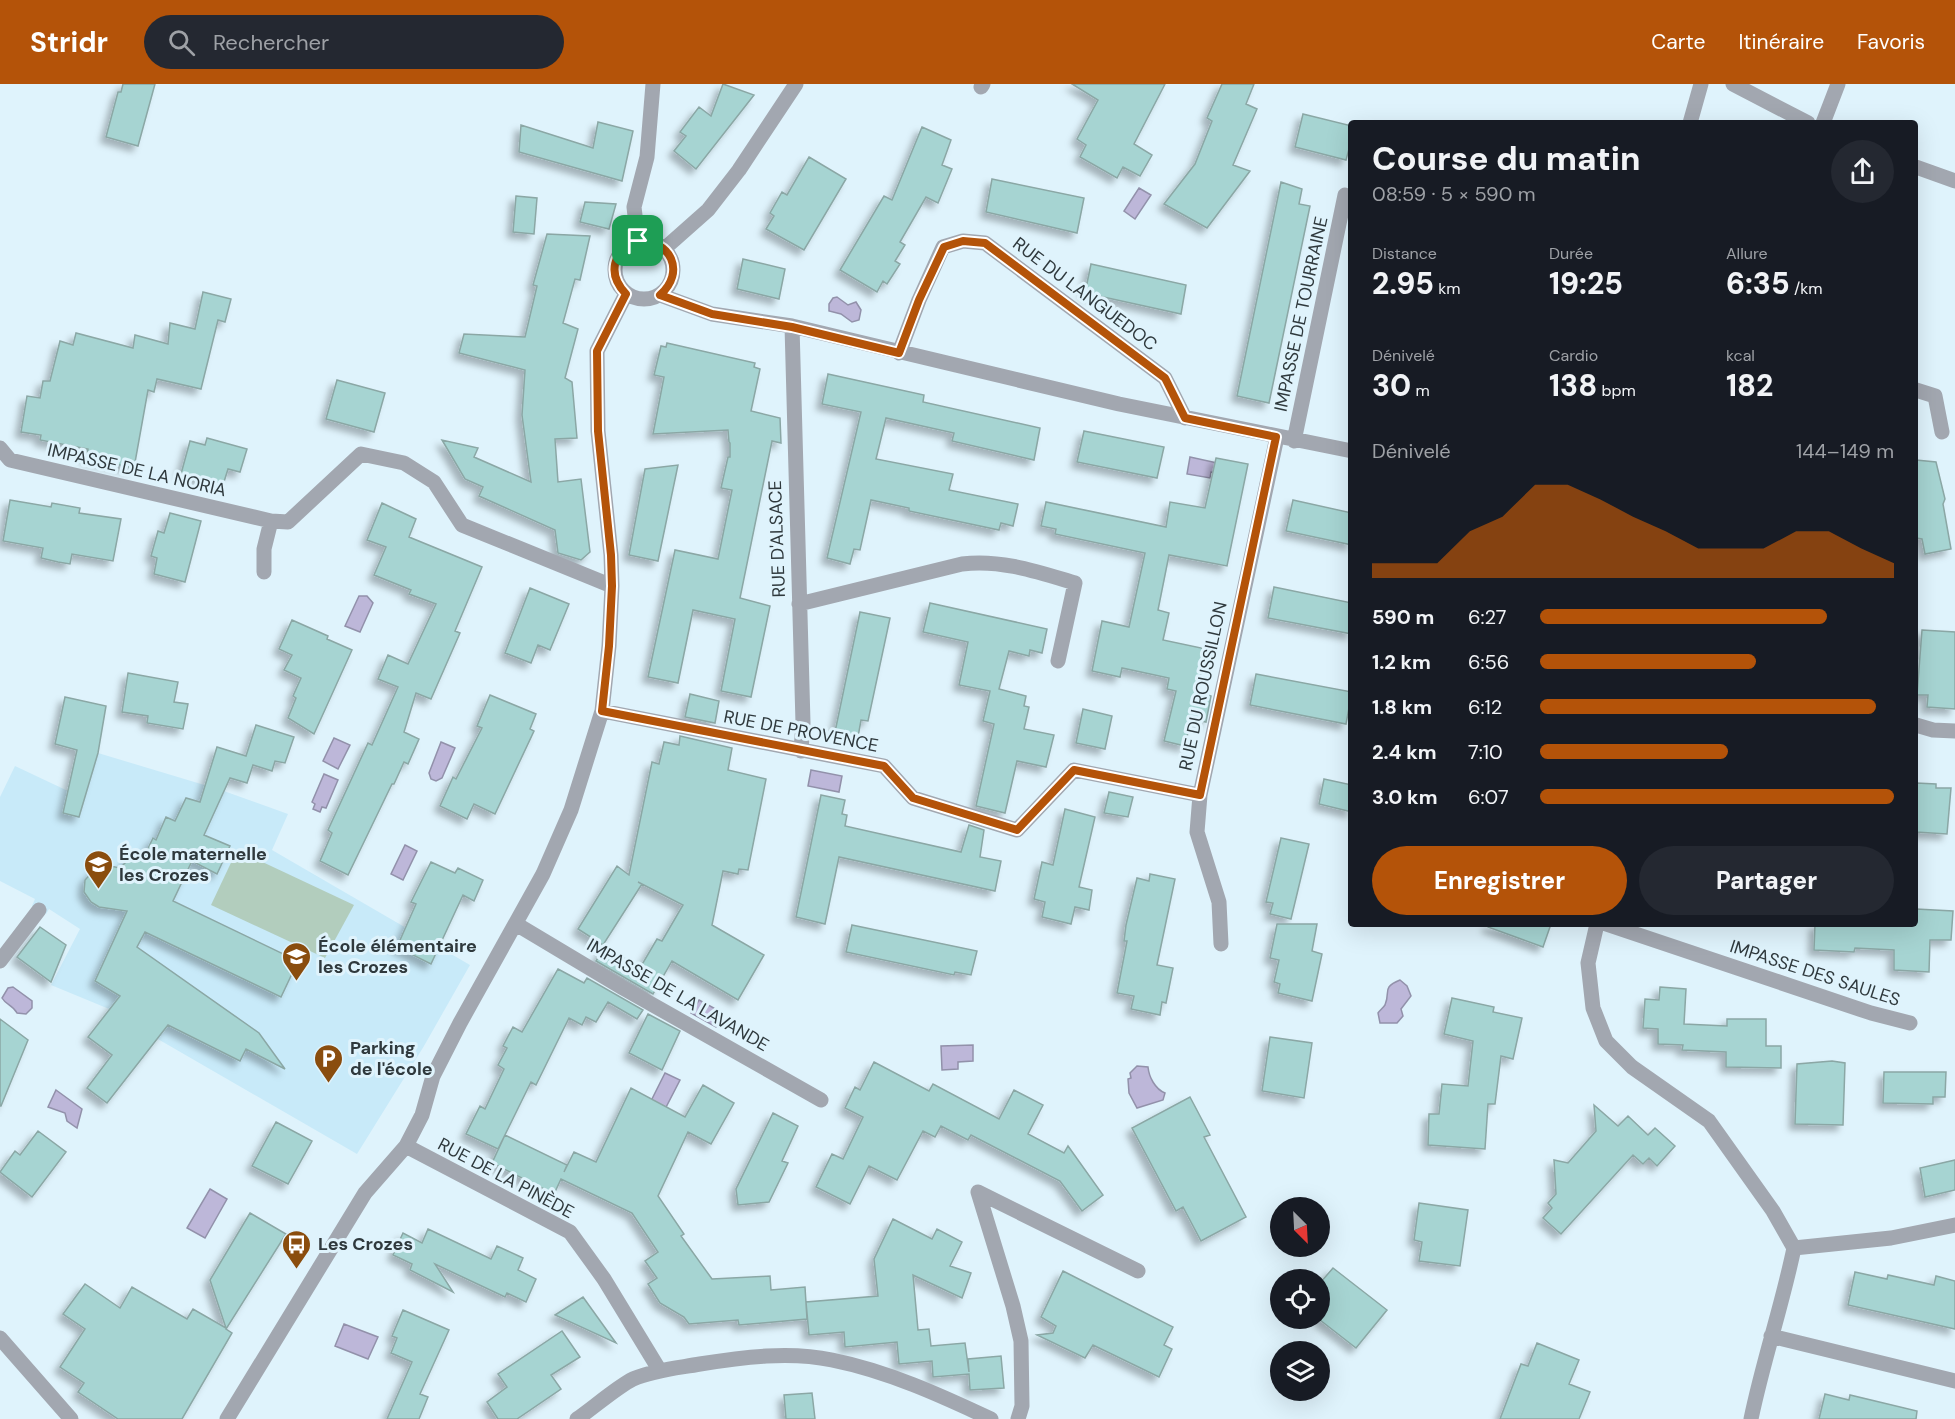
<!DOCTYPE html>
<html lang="fr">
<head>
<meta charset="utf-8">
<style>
  body { margin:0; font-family:"DM Sans",sans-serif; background:#242831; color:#f1f3f6; height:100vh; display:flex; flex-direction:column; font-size:22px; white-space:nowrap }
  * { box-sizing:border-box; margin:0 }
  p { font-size:20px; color:#9ea1a6 }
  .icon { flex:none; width:33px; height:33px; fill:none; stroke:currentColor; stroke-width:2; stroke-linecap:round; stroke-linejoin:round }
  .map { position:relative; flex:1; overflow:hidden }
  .side { position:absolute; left:1348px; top:36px; width:570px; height:807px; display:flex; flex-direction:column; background:#171b24; border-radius:6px; box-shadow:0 6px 24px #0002 }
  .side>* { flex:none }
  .needle { width:39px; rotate:156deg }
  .controls { position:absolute; left:1270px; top:1113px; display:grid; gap:12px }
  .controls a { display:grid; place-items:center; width:60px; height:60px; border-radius:50%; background:#171b24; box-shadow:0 6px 24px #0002; font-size:30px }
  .pin { position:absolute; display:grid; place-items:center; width:51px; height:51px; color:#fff; margin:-26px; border-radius:12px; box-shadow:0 3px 9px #0006 }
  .round { display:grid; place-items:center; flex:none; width:63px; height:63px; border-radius:32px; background:#242831 }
  .headline { display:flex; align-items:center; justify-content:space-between; height:102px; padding:0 24px }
  h1 { font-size:33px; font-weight:800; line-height:45px }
  .figures { display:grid; grid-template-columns:repeat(3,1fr); gap:9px; height:102px; padding:6px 24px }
  .figures div { display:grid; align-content:center }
  .figures b { font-size:30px; font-weight:800 }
  .figures small { font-size:16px; font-weight:400 }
  .figures p { font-size:16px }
  .chart { height:168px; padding:12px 24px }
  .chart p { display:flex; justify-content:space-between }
  .chart svg { width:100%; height:108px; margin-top:6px; fill:#b45309; opacity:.7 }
  .button { display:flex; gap:12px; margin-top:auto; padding:12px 24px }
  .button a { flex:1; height:69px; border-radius:36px; background:#b45309; color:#fff; font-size:24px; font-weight:800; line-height:69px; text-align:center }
  .button a+a { background:#242831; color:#f1f3f6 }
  ul { padding:0 24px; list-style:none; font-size:20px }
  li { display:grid; grid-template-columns:96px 72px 1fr; align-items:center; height:45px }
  li i { height:15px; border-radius:8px; background:#b45309 }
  header { display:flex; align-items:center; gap:36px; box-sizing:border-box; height:84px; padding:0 30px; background:#b45309; color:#fff }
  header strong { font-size:28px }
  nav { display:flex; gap:33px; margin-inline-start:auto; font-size:21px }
  .search { width:420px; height:54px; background:#242831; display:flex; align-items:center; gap:15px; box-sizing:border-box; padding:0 21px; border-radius:33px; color:#9ea1a6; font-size:22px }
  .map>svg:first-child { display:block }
  .built { fill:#c8eaf9 }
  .green { fill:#b2cdbd }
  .water { fill:#bdb7d9; stroke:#9291aa; stroke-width:1.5 }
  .building { fill:#a6d4d2; stroke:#8ba7a5; stroke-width:1.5; filter:url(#shadow) }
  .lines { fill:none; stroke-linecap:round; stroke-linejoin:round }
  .street { stroke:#a2a7b0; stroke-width:15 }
  .route-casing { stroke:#fff; stroke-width:12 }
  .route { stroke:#b45309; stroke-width:8 }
  .labels { text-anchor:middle; stroke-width:6; stroke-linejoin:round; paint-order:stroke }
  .street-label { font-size:18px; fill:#2f393d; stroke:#dff3fc }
  .poi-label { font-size:18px; font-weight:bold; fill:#2f393d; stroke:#dff3fc; text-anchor:start }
</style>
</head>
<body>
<header>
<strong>Stridr</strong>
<div class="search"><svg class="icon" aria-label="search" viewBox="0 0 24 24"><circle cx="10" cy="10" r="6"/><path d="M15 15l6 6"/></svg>Rechercher</div>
<nav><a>Carte</a><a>Itinéraire</a><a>Favoris</a></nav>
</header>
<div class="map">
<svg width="1955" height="1335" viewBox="0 0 1955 1335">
  <defs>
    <filter id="shadow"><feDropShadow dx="-5.5" dy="5.5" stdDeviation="3" flood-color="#0004"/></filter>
  </defs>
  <rect width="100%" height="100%" fill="#dff3fc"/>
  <path class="built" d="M98 669 221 706 288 730 272 766 470 881 424 962 357 1070 118 932 114 927 51 901 80 845 49 825 46 830 32 822 35 815 0 797V713L15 682 68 707Z"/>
  <path class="green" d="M237 766 354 821 325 874 211 821Z"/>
  <path class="water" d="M1139 104 1151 111 1135 135 1124 127Z
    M837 213 848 221 856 218 861 226 859 236 852 238 841 230 829 227V220L833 214Z
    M1190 373 1222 380 1220 389 1211 388 1210 394 1187 390Z
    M359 512H367L373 519 360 548 345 542Z
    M334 654 350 661 338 685 323 677Z
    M441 658 455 664 442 694 436 697 431 695 429 689Z
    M811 686 842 692 839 708 808 702Z
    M324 690 338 696 326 724 322 723 320 728 313 725 315 720 312 718Z
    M405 761 417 767 403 796 391 790Z
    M1400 896 1407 902 1411 912 1401 925 1403 932 1397 939H1380L1378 929C1380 926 1383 924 1385 921 1391 907 1381 904 1400 896Z
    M13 903 32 917V924L26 930 17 929C13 921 6 921 2 914L8 904Z
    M699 916 723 929 716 943 691 929Z
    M973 961V977L958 978V985L942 986 941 962Z
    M1137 982 1148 983C1149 993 1155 1005 1165 1009L1163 1016 1137 1024 1129 1009 1128 995 1131 994 1130 989Z
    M665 989 680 996 662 1031 648 1023Z
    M56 1006 82 1025 77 1044 67 1037 65 1029 48 1023Z
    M210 1105 227 1115 205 1154 187 1144Z
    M344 1240 378 1253 368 1275 335 1262Z"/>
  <path class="building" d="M123 0H155L138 62 106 53 118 8H121Z
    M723 0 754 11 696 85 674 67 686 52 680 48 699 23 711 32Z
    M1072 0H1165L1134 60 1152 71 1140 92 1123 83 1117 94 1080 73 1086 61 1077 55 1098 16Z
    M1222 0H1254L1246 20 1257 25 1233 81 1250 87 1207 144 1164 120 1195 80 1212 37 1207 34Z
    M1303 30 1352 42V54L1346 76 1295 63Z
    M598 38 633 47 622 97 519 68 521 41 593 64Z
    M922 43 951 56 942 81 952 85 938 119 926 113 900 158 905 161 895 177 900 180 887 200 883 197 877 208 840 186 884 112 892 116Z
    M809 73 846 95 804 166 766 145 774 132 770 129 782 108 787 111Z
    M992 95 1084 114 1077 149 986 128Z
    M1281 98 1302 105 1299 120 1310 122 1269 319 1237 312Z
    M516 112 537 114 534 150 513 148Z
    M585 118 616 120 609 145 580 138Z
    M547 150 590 152 580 196 575 195 563 239 578 245 565 294 572 298 577 354 555 355 558 398 581 395 590 468 581 476 558 469 555 446 479 412 483 403 465 395 442 356 478 364 474 373 531 398 522 331 525 286 459 269 464 250 525 253 537 202 533 201Z
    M743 175 785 185 779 215 737 205Z
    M1091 180 1186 201 1181 230 1085 209Z
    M203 208 231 215 225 238 218 236 201 305 157 295 154 308 148 306 134 384 86 374 88 365 40 356 41 351 21 348 27 312 40 314 43 297H50L60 257 73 261 76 249 133 264 135 251 168 260 170 239 195 245Z
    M667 259 755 279 754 283 760 285 751 327 780 334 781 359 772 357 740 514 770 522 751 613 721 607 735 535 693 526 678 599 648 593 675 466 718 475 732 406 721 404 728 373H730V359L729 358 728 346 653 350 664 293 654 291 661 262 666 263Z
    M828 290 924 311 923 318 1040 344 1034 376 952 357 954 349 886 334 876 375 953 390 949 406 1018 420 1013 442 1001 439 999 446 909 427V424L871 416 860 466 854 465 850 480 827 474 861 328 822 320Z
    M337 296 385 309 374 348 326 335Z
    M1084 347 1164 363 1157 394 1077 378Z
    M207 354 247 365 240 388 228 385 223 401 181 390 190 357 205 361Z
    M1216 374 1248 380 1227 482 1169 471 1158 526 1169 529 1163 556 1206 565 1197 608 1211 612 1206 638 1191 635 1185 662 1164 657 1176 607 1167 605 1169 594 1122 584 1120 593 1092 587 1102 537 1129 543 1145 469 1055 450 1056 445 1041 442 1046 418 1166 443 1170 418 1205 424Z
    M1916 376 1936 378 1945 415 1943 420 1951 465 1925 470 1922 455 1916 454Z
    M678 381 658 477 629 471 645 385Z
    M10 416 51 423 52 419 80 424 79 429 121 435 113 477 72 470 70 480 58 478 41 474 43 464 3 457Z
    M1293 416 1352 429V461L1286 447Z
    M382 419 416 435 409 453 482 483 455 547 460 549 431 615 416 609 404 648 419 655 408 680 404 678 394 700H392L348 791 320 777 332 749 328 746 368 659 372 661 398 603 378 595 388 571 408 580 436 520 409 510 411 506 374 491 386 463 367 456Z
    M170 429 201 437 185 498 154 490 157 474 151 472 158 447 164 449Z
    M1274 503 1352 519V550L1268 534Z
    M530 504 569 520 550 566 538 561 531 579 505 569Z
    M930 519 1047 545 1042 569 1030 566 1029 572 1009 567 999 605 1026 612 1024 622 1029 623 1024 645 1054 651 1046 683 1017 677 1005 729 976 722 994 640 983 637 990 607 959 601 968 558 923 548Z
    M860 528 890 534 868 637 861 636 858 653 835 648Z
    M292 536 328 552 327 555 352 566 314 650 288 634 296 614 293 612 301 594 284 586 292 571 279 565Z
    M1922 546 1955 548V625L1927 623 1928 611H1917Z
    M128 589 178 598 174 618 188 620 183 645 147 639 148 632 122 628Z
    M1256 590 1352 608 1346 640 1250 621Z
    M690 610 719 617 715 639 685 633Z
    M490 611 536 630 530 645 534 647 495 730 474 720 467 735 440 722 453 693 456 695 482 644 477 642Z
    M65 613 106 622 98 669 79 733 63 729 77 666 55 660Z
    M1083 625 1112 632 1105 665 1076 659Z
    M256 641 294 653 285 679 275 677 272 687 253 681 247 699 230 694 204 751 230 762 217 790 192 777 173 817 298 877 281 913 145 848 137 863 259 949 285 985 246 965 240 977 168 941 107 1019 87 1004 112 971 88 953 120 912 95 897 127 827 99 823 91 818 84 808 85 796 96 784 105 781 120 784 132 772 142 777 153 754 156 756 166 733 175 737 186 714 200 718 217 663 246 672Z
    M680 652 732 664 728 686 766 695 748 786 739 785 738 790 723 787 712 841 764 871 738 916 672 877 653 910 596 877 605 862 640 884 657 855 662 857 683 821 638 798 642 800 603 861 578 845 617 782 629 791 652 678 659 680 664 658 679 661Z
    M1324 695 1352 701V728L1319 720Z
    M1916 699 1936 700V704H1951L1947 750 1916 748Z
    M1109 708 1133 713 1128 733 1104 729Z
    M821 711 845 716 842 730 847 731 845 742 961 768 969 741 984 746 980 773 1001 777 995 807 839 773 825 840 796 833Z
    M1065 725 1095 733 1079 803 1092 806 1089 826 1075 823 1071 840 1042 833 1045 818 1034 815 1042 778 1053 781Z
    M1281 754 1309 760 1291 835 1270 830 1273 819 1266 818Z
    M431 778 455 789 458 784 483 796 474 817 463 811 431 880 397 863 416 820 411 818Z
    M1150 790 1175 795 1157 881 1173 884 1166 919 1162 918 1160 931 1131 925 1134 912 1117 909 1127 857H1124L1126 841 1137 794 1149 797Z
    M1916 825 1953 827 1951 856H1930L1929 888 1894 886V866L1855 864 1854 868 1814 866 1815 840H1916Z
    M1277 840H1317L1312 867 1322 870 1312 917 1278 909 1280 900 1274 898 1279 876 1270 874Z
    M1488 840H1551L1543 863 1488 843Z
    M852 841 977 867 971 891 955 888 954 891 846 868Z
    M40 843 66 861 51 898 17 873Z
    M558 885 584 899 587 894 643 926 637 935 608 918 596 938 586 933 582 941 569 934 536 1001 531 998 498 1065 466 1050 480 1022 485 1025 504 985 498 981 507 964 503 962 513 943 522 948Z
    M1660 903 1686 905 1684 940 1727 942V935H1766V962H1781V984L1726 983V968L1682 966 1683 961 1658 960V945L1643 944 1645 915 1659 916Z
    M1452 914 1494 923 1493 928 1522 934 1513 975 1501 972 1495 1020H1488L1485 1065 1428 1061 1429 1030H1439L1442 1000 1468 1002 1473 957 1444 950Z
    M648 930 680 947 662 986 629 969Z
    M0 935 28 956 1 1022H0Z
    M1270 953 1312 959 1304 1014 1262 1007Z
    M1832 977 1845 979 1843 1041 1795 1040 1797 980Z
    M874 978 929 1007 933 1000 999 1035 1014 1006 1043 1021 1028 1050 1064 1069 1068 1062 1103 1111 1082 1127 1060 1097 971 1051 968 1056 941 1042 935 1053 923 1047 897 1096 869 1082 850 1120 816 1103 832 1070 843 1075 863 1033 845 1024 855 1003 860 1006Z
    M1884 988H1946L1945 1013H1933V1020L1883 1019Z
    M703 1001 734 1019 711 1060 688 1048 658 1112 684 1150 681 1152 712 1195 770 1192 771 1206 805 1203 807 1235 739 1241 738 1236 689 1240 684 1233 660 1219 648 1200 657 1194 645 1177 658 1168 632 1129 561 1095 554 1110 492 1079 505 1051 567 1081 564 1088 574 1068 596 1078 631 1004 685 1033Z
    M1190 1013 1210 1051 1204 1053 1246 1133 1201 1157 1183 1123 1176 1127 1132 1044Z
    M1594 1021 1618 1042 1628 1032 1648 1051 1655 1044 1675 1062 1657 1082 1649 1074 1643 1080 1633 1071 1561 1150 1543 1134 1552 1124 1548 1119 1556 1110 1554 1076 1568 1079 1596 1047Z
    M773 1029 798 1042 782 1077 788 1079 769 1118 738 1121 736 1105Z
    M276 1038 312 1057 288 1100 252 1082Z
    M38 1047 66 1068 32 1113 0 1088 15 1067 20 1071Z
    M1955 1076V1106L1925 1113 1920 1084Z
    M1419 1119 1468 1126 1460 1182 1419 1177 1422 1158 1414 1156Z
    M250 1129 286 1150 226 1245 232 1249 182 1335H118L78 1308 84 1299 60 1283 85 1245 63 1230 85 1200 120 1224 132 1203 187 1235 193 1225 226 1244 210 1196Z
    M893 1135 932 1155 937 1145 962 1158 950 1182 971 1189 962 1214 913 1191 918 1246 929 1245 931 1262 965 1259 969 1288 968 1275 1001 1272 1004 1304 970 1306 969 1290 933 1293 932 1277 899 1280 897 1258 845 1263 844 1248 809 1251 806 1218 878 1212 874 1175Z
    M428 1145 491 1175 497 1162 523 1174 518 1186 536 1195 526 1218 507 1209 505 1213 435 1180 453 1208 410 1186 412 1180 393 1171 403 1149 422 1159Z
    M1333 1184 1387 1226 1356 1264 1320 1236V1199Z
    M1063 1187 1173 1243 1164 1261 1172 1265 1159 1293 1093 1261 1085 1274 1037 1251 1053 1249 1056 1242 1041 1233Z
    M1855 1188 1887 1195 1888 1191 1934 1201 1936 1192 1955 1197V1245L1848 1221Z
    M583 1213 616 1259 555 1231Z
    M403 1226 449 1246 420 1310 428 1313 419 1335H387L412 1278 391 1269 397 1254 392 1252Z
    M562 1247 580 1273 551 1291 561 1305 517 1335H498L487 1318 507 1303 498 1290Z
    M1537 1259 1579 1276 1569 1300 1590 1308 1579 1335H1500L1521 1280 1528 1282Z
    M812 1309 815 1335H786L784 1311Z
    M1825 1310 1849 1316 1850 1311 1917 1327 1916 1335H1819Z"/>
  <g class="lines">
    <path class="street" d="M1733 0 1808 39
      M981 3 983 0
      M1690 39 1701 0
      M1823 39 1838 0
      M1916 83 1955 97
      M615 186a29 29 0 1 1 58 0a29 29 0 1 1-58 0Z
      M638 157 634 123 647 73 653 0
      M664 165 708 126 739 86 796 0
      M660 211 712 230 792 242 1119 320 1352 367
      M792 242 803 639 801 667
      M899 269 919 216 943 163 963 157 985 159 1165 294 1185 334
      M1916 306 1935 312 1942 348
      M1294 357 1345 111
      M0 364 10 376 271 437
      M264 488V465L271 437 288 438 361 370 404 379 434 398 462 441 612 502
      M799 520 962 480C1001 475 1038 488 1075 499L1058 577
      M602 627 884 682 913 714 1017 746 1074 686 1200 711
      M1916 641 1933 646 1955 647
      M516 840 623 904 821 1016
      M1597 840 1588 879 1593 924 1606 957 1632 983 1709 1037 1773 1127 1794 1164C1782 1222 1763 1277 1751 1335
      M1606 840 1871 929 1910 939
      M1221 860 1219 818 1197 748 1200 711 1277 353
      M0 877 39 826
      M406 1062 570 1148 604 1195 660 1287
      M1794 1164 1891 1154 1955 1141
      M1771 1252 1955 1297
      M0 1254 71 1335
      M227 1335 365 1109 406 1062 422 1031 433 992 460 939 543 790 571 726 602 627 609 562 612 502 611 471 598 347 597 267 626 210
      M577 1335C593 1324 617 1303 633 1295 654 1286 678 1284 700 1280 743 1273 790 1267 832 1276 887 1287 940 1311 991 1335
      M1018 1335 1022 1322 1021 1257 1013 1222 978 1108 1138 1187"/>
  </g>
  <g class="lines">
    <defs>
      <path id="route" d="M638 157C671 156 686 188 660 211L712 230 792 243 899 269 919 216 944 163 963 157 985 159 1165 294 1185 334 1276 353 1200 711 1074 686 1017 746 913 714 884 682 602 627 609 562 612 502 611 471 598 347 597 267 626 210C607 190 612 167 638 157Z"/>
    </defs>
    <use href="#route" class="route-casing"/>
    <use href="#route" class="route"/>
  </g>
  <defs>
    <symbol id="school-pin" viewBox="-11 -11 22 30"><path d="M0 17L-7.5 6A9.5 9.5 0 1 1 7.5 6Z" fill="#8a4d0e" stroke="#dff3fc"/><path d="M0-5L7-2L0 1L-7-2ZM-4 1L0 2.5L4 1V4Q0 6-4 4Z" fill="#fff"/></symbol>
    <symbol id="parking-pin" viewBox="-11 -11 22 30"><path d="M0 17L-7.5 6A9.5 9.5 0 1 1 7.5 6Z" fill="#8a4d0e" stroke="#dff3fc"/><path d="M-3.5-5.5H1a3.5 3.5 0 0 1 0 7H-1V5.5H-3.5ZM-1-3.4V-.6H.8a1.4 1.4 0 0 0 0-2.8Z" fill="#fff"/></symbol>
    <symbol id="bus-pin" viewBox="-11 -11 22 30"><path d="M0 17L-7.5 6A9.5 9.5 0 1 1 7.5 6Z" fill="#8a4d0e" stroke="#dff3fc"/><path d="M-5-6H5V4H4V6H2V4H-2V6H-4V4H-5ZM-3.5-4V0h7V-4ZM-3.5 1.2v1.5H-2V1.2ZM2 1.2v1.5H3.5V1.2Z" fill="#fff"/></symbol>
  </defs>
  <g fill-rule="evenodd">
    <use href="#school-pin" x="82" y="764" width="33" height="45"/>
    <use href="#school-pin" x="280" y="856" width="33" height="45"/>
    <use href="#parking-pin" x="312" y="958" width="33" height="45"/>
    <use href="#bus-pin" x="280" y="1144" width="33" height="45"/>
  </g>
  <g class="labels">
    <g class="street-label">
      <text transform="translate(1085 210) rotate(37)" y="6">RUE DU LANGUEDOC</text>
      <text transform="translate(1301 230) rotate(-78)" y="6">IMPASSE DE TOURRAINE</text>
      <text transform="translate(137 386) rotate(13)" y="6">IMPASSE DE LA NORIA</text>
      <text transform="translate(777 455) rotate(-92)" y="6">RUE D'ALSACE</text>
      <text transform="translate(1203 602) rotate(-78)" y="6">RUE DU ROUSSILLON</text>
      <text transform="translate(801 647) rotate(11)" y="6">RUE DE PROVENCE</text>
      <text transform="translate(1815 889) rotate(18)" y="6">IMPASSE DES SAULES</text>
      <text transform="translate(678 911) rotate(30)" y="6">IMPASSE DE LA LAVANDE</text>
      <text transform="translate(506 1094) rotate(28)" y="6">RUE DE LA PINÈDE</text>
    </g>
    <g class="poi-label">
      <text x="119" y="776">École maternelle<tspan x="119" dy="21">les Crozes</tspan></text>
      <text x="318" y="868">École élémentaire<tspan x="318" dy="21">les Crozes</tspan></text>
      <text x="350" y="970">Parking<tspan x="350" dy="21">de l'école</tspan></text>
      <text x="318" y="1166">Les Crozes</text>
    </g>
  </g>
</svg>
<div class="controls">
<a><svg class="needle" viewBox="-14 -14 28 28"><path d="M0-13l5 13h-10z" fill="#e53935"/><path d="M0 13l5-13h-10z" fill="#9ea1a6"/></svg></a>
<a><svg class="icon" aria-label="locate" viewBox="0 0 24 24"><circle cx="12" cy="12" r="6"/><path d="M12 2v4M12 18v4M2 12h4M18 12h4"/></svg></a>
<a><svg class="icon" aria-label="layers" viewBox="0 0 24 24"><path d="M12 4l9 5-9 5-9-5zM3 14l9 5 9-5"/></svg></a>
</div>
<div class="pin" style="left:638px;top:157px;background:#1e9e55"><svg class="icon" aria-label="arrive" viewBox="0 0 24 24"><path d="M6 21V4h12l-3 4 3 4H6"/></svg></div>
<section class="side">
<div class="headline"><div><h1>Course du matin</h1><p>08:59 · 5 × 590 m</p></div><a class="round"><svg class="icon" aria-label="share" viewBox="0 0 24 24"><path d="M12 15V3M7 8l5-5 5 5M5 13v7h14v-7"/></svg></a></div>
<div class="figures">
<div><p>Distance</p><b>2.95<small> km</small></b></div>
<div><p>Durée</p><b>19:25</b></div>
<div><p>Allure</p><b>6:35<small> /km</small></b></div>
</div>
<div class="figures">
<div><p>Dénivelé</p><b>30<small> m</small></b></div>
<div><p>Cardio</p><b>138<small> bpm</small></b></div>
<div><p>kcal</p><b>182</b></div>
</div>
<div class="chart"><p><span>Dénivelé</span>144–149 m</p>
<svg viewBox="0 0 160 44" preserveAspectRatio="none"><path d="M0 44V38L10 38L20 38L30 25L40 19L50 6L60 6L70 12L80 19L90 25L100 32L110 32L120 32L130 25L140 25L150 32L160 38V44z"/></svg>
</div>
<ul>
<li><b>590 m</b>6:27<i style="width:81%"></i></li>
<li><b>1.2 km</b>6:56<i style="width:61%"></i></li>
<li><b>1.8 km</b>6:12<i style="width:95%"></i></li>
<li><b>2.4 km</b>7:10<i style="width:53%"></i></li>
<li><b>3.0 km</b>6:07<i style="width:100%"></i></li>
</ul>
<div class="button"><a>Enregistrer</a><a>Partager</a></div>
</section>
</div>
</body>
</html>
